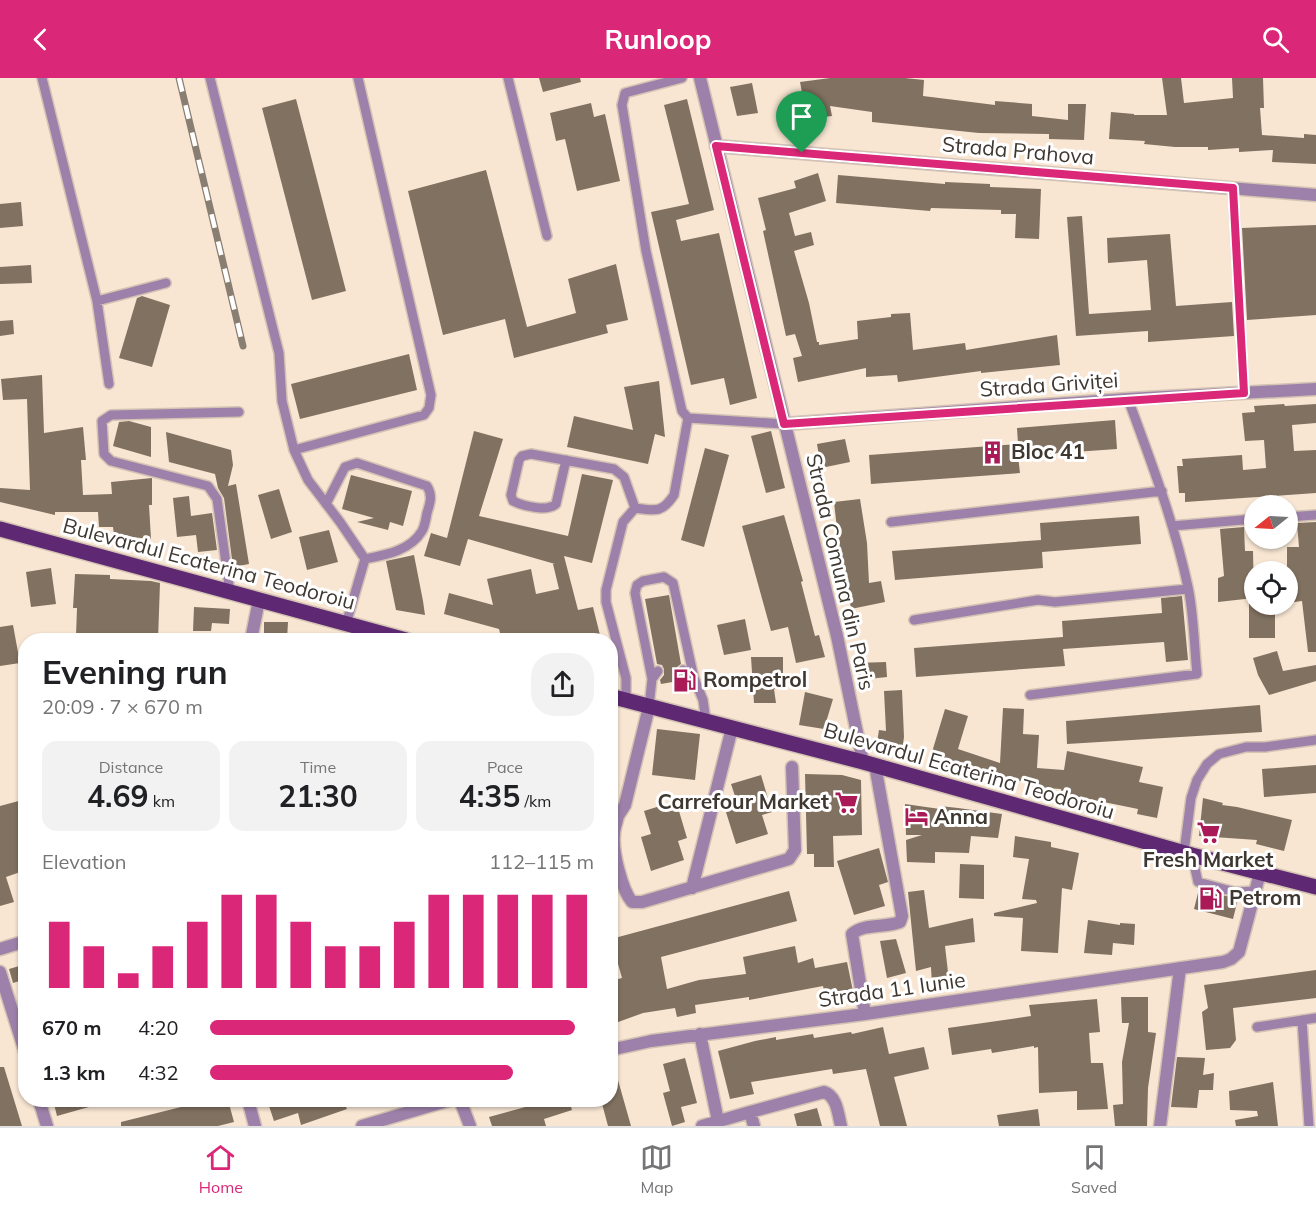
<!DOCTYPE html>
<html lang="en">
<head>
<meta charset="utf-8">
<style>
  body { margin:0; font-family:Mulish,sans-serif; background:#f2f2f2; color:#202124; height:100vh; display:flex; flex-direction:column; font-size:22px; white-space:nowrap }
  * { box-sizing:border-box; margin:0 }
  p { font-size:20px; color:#757577 }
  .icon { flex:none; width:33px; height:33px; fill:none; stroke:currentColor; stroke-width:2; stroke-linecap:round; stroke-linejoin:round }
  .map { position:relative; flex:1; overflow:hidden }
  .drawer { position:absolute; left:18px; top:555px; width:600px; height:474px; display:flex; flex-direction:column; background:#fff; border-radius:24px; box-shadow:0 2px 4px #0004 }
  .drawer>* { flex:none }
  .needle { width:39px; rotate:252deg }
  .controls { position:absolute; left:1244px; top:417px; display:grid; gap:12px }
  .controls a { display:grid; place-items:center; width:54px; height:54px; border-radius:50%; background:#fff; box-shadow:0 2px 4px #0004; font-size:30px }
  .pin { position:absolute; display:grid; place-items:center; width:51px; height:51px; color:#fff; margin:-62px -26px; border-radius:50% 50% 50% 0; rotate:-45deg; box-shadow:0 0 6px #0007 }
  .pin .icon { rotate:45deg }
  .round { display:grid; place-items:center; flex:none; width:63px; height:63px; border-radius:24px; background:#f2f2f2 }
  .summary { display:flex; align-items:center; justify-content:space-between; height:102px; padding:0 24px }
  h1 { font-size:33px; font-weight:700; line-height:45px }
  .metrics { display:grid; grid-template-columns:repeat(3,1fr); gap:9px; height:102px; padding:6px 24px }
  .metrics div { display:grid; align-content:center; border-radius:15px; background:#f2f2f2; text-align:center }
  .metrics b { font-size:30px; font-weight:700 }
  .metrics small { font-size:16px; font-weight:400 }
  .metrics p { font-size:16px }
  .chart { height:168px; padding:12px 24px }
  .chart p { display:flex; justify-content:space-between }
  .chart svg { width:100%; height:108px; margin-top:6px; stroke:#db2777; stroke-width:6 }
  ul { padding:0 24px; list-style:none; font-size:20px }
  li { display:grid; grid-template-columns:96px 72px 1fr; align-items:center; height:45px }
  li i { height:15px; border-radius:8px; background:#db2777 }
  header { display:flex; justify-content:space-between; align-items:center; height:78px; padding:0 24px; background:#db2777; color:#fff; font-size:27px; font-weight:700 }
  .dock { display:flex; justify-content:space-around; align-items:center; height:84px; border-top:2px solid #e0e0e0; background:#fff; font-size:16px; color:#757577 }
  .dock a { display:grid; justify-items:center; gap:3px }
  .dock .current { color:#db2777 }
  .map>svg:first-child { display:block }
  .building { fill:#817160 }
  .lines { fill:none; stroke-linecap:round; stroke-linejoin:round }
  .lane-casing { stroke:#d3c3b3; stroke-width:12 }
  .street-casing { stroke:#d3c3b3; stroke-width:15 }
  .primary-casing { stroke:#d3c3b3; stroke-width:18 }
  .lane { stroke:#9e81aa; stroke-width:9 }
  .street { stroke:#9e81aa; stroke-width:12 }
  .primary { stroke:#5e2872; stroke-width:15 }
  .rail-casing { stroke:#897e72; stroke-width:7 }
  .rail { stroke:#fff; stroke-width:4.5; stroke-dasharray:14; stroke-linecap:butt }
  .route-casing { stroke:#fff; stroke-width:12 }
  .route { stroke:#db2777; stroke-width:8 }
  .labels { text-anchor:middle; stroke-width:6; stroke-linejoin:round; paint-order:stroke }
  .street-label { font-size:21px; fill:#3f3831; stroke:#fff }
  .poi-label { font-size:21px; font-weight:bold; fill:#3f3831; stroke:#fff; text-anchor:start }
</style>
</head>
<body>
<header><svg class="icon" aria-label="back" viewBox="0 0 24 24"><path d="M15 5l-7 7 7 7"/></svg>Runloop<svg class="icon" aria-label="search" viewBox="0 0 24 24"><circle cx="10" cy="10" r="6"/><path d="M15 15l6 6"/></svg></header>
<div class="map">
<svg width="1316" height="1048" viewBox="0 0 1316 1048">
  <rect width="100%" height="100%" fill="#f8e6d3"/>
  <path class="building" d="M539 0H580L581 4 543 14Z
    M830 0H905L924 2 923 18 995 27V23L1032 26V38L1068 42V26H1086L1084 62 1049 61V56L979 55 872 44V34L830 28 832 38 807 41 800 4Z
    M1162 0H1181L1184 25 1233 20 1232 0H1263L1264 30H1260L1262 57 1304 60V56L1316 57V86L1272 84 1273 72 1239 74V70L1208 72V69H1175L1144 66 1145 63 1109 61 1111 34 1134 36V37H1167Z
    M752 5 758 35 737 38 730 9Z
    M296 21 346 213 312 222 262 30Z
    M687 21 714 132 676 142 681 163 719 155 757 320 730 327 724 300 691 307 651 134 689 126 664 27Z
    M591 25 594 39 605 36 620 103 577 113 565 61 556 63 550 35Z
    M486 92 527 249 576 235 568 201 616 186 628 242 606 247 608 255 514 280 505 241 443 257 408 113Z
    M818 95 826 123 789 135 795 158 811 154 814 167 794 173 809 225 817 264H819V267L858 261 857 243 891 239V236L910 235 913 272 965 265 966 272 1057 257 1060 287 981 295V293L898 304 897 297 866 299V290L798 304 793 280 802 278 795 256 786 258 763 153 766 152 758 120 796 110 794 103Z
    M838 97 945 106V104L990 106V109L1041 111 1039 161 1015 160 1016 136H1001V132L931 130 930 133 836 125Z
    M21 124 23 148 0 150V126Z
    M1082 138 1089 236 1151 232 1147 182 1108 185 1107 160 1170 156 1176 228 1232 224 1234 258 1148 264V253L1076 258 1067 139Z
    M1316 147V237L1247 242 1242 150Z
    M31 187 32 205 0 206V189Z
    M142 218 170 227 152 289 119 280 137 220Z
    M13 242 14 256 0 258V243Z
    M409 276 417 312 300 341 291 306Z
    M42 297 44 355 83 349 86 382H81L83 417 112 416 111 404 152 400V427H149L151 461 131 459V461L114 457 113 449H99L98 434H55V437L0 424V410L30 412 27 321 3 322 1 301Z
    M659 303 665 359 655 356 648 386 567 369 574 338 633 352 624 309Z
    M1284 326 1285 328 1316 326V345L1292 347 1294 373 1316 372V415L1185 424V415H1179L1177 388H1183L1182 381 1242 377 1243 392 1266 390 1264 362 1245 363 1242 335 1255 334 1254 328Z
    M1115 342 1117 371 1018 378 1020 395 871 406 869 377 1018 366 1017 350Z
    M129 343 151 349V379L113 368 119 344Z
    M474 353 503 361 479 438 568 458 582 396 613 402 592 485 564 478 578 532 593 529 601 561 534 562 533 556 500 555 499 551 444 536 449 515 493 527 487 501 531 491 536 516 559 511 553 486H555L468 461 460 488 424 478 431 455 447 460Z
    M771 353 785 410 766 415 751 358Z
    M166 354 231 372 233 387 228 408 236 406 249 486 233 489 224 420 218 410 215 396 169 384Z
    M845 361 850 384 821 390 817 366Z
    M705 370 729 377 704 469 681 462Z
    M351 397 412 413 403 448 390 444 388 452 357 444 374 440 342 431Z
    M279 411 292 454 271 461 258 417Z
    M189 418 191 438 212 435 217 472 198 474 196 457 177 459 173 420Z
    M860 421 867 465 869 505 881 503 885 524 851 531 845 491H839L836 469H839L834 424Z
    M784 437 803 503 801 504 815 558 819 557 825 579 796 585 788 549 771 553 742 448Z
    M1139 438 1141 466 1042 474 1043 490 895 502 892 473 1041 462 1040 445Z
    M1316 444V574H1308L1302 523 1287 525V469H1299L1297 445Z
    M1244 449 1245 473H1253L1254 520 1218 524V500L1224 498 1220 451Z
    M329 452 338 484 307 492 299 459Z
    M414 477 423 523 425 537 396 532 386 483Z
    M51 490 56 526 31 529 26 494Z
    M75 496 110 497V501L151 503 160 505 158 562H142V560L76 558 77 530H73Z
    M669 517 681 586 677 589V594L684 602 661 606 660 602 664 597V591L662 587 657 586 645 521Z
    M1182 518 1188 582 1166 584 1164 564 1063 571 1065 588 916 599 914 570 1063 559 1062 543 1162 535 1161 520Z
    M1249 526H1275V560H1249Z
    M194 529 230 531 229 546 212 545 211 553H193Z
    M745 541 751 572 724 577 717 547Z
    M264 544H288L287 562H264Z
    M13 547 20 585 0 588V549Z
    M1277 573 1283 593 1316 587V603L1269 617 1258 597 1253 580Z
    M751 579H783V612L774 611 776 625H754Z
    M886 584 887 599 859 602 857 585Z
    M902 612 904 659 902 674 883 671 877 664 879 652 886 653 884 613Z
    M805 614 833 621 824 651 799 647Z
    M1260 627 1262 654 1067 666 1066 643Z
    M1003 630 1024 631 1023 656 1039 657 1037 690 1064 692 1067 673 1143 689 1139 704 1163 709 1157 740 1137 736 1138 731 1089 721 1060 717 1061 711 1025 709 1026 703 998 702 953 687 952 691 929 684 945 631 968 638 958 671 1000 685Z
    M657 651 700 656 695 702 652 697Z
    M1316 687V715L1264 719 1262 691Z
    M805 696 842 697 861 702 862 757 833 758 834 789H814V776H807Z
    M761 697 772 734 762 737 768 756 736 766 725 731 738 727 731 706Z
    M1203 720 1223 725 1222 727 1237 729 1292 742 1284 773 1256 766 1257 762 1199 758Z
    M26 721V792L6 799 14 824 0 828V728Z
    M676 723 687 760 678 763 684 782 651 793 641 759 651 756 644 733Z
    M905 726 940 731V728L958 730 1002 736 998 760 971 758 969 775 935 774V785L907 784 906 762 922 757H906Z
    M1015 758 1051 764V769L1079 775 1072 812 1062 810 1058 875 1021 873 1023 840 994 838V835L1037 825 1036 822 1022 821 1029 781 1013 779Z
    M879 770 888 804 879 807 885 828 854 837 837 783Z
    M960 786 984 787V821L959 820Z
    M1199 811 1238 821 1233 841 1194 831Z
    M924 812 929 850 973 840 975 864 945 868 949 903 932 908 931 889 916 893 908 814Z
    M789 813 797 843 661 879 667 911 699 902 746 896 743 879 795 868 798 885 813 880 815 890 847 884 854 918 826 923 823 908 749 922V919L695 927 696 935 677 939 675 930 643 935 610 947V903L622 900 611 861Z
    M1088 842 1120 847V845L1135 846 1134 867 1113 865 1112 877 1084 875Z
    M896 861 906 895 887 900 880 863Z
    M26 886V901L13 905 9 891Z
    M1316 892V920L1233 930 1236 962 1230 970 1206 972 1202 934 1208 930 1204 907Z
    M1121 919H1148V954L1156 955 1148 1010 1147 1048H1115L1113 1027 1123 1026 1122 984 1129 945H1122Z
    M1097 921 1100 954 1089 955 1091 985H1103L1108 1031 1077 1032V1013L1039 1015 1038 969 1034 970V968L992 975 991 971 952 977 948 950 1031 938 1029 927Z
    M883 949 889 976 924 969 929 991 894 999 907 1048H880L866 991 833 996 832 991 751 1004 754 1016 730 1021 718 973 755 963 776 959V962L813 956 814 960 851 954 852 956Z
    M1177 979 1205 980 1203 997 1214 995 1213 1012H1199L1197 1030 1171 1029Z
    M685 980 697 1025 681 1029 685 1044 672 1048 663 1015 670 1013 663 986Z
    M614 988 631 1048H608L601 1022H610V989Z
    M0 989H4L22 1048H0Z
    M1273 1004 1278 1048H1236L1235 1042 1258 1038 1257 1033 1230 1032 1229 1013Z
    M53 1022H102L103 1025 57 1038Z
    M209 1022H228L234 1044 218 1048H121V1044Z
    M267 1022H343L347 1031 301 1047 298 1035 274 1043Z
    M551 1022H569L572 1032 544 1041 546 1048H492L489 1039Z
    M817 1030 822 1048H797L794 1036Z
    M1038 1031 1040 1048H999L997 1037Z"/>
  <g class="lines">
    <defs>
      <path id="lane" d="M42 0 97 223 109 306
        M210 0 279 275 282 323 294 372 308 402 340 444 365 481 346 546
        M508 0 547 158
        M682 0 625 15 622 27 646 173 682 333 688 340 784 346
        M1233 110 1244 315
        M97 223 166 205
        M294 372 424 337 429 330 431 317 358 0
        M566 382 556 426C547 434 523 428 513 423L511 417 519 382 522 378 531 376 614 391 624 399 635 430C656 433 662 435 674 417L688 340
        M326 426 345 389 357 385 427 408C433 418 430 425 427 435 426 440 425 448 422 453 410 473 385 477 365 481
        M1287 439 1316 437
        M891 444 1162 413
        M1172 448 1254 441
        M230 514 217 421 208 408 111 383 104 376 102 343 111 337 239 334
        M914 542 1038 522 1055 524 1188 511
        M683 592 694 600 703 622 706 643
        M652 601 635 515 637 507 643 503 664 499 673 505 694 600
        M1030 617 1197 596C1194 567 1194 537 1188 509 1174 444 1151 383 1128 321
        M626 622V600L606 524V512L623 444 635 430
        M649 629 652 601 658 593
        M1184 774 1191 720 1197 702 1207 686 1219 676 1246 669H1265L1316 662
        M1192 777 1198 804 1235 814 1256 813
        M1302 942 1309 1048
        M1257 949 1316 940"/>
      <path id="street" d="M700 0 837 558 863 684
        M716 68 1316 117
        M784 346 1128 321 1316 311
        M251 562 259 522
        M618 738C617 744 614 750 614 756 612 773 622 812 632 824H642L789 781 795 772 792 689
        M612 740 618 738 625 727 649 629
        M692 810 732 650
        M0 871 26 863
        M0 894 26 977
        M865 936 852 856C864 845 886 850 900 844L902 838 875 687
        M700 956 718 1043
        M610 972 651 963 865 936 1223 884 1231 881 1239 874 1260 795
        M39 1022 47 1048
        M248 1022 255 1048
        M460 1022 470 1048
        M750 1034 824 1014C837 1018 838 1036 841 1048
        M362 1048 450 1022
        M702 1048 750 1034 754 1048
        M1160 1048 1180 890"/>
      <path id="primary" d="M0 451 406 562
        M610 618 863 684 1192 777 1316 809"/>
    </defs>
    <use href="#lane" class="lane-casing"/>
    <use href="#street" class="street-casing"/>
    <use href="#primary" class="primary-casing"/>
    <use href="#lane" class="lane"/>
    <use href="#street" class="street"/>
    <use href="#primary" class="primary"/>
    <defs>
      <path id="rail" d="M179 0 243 268"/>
    </defs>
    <use href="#rail" class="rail-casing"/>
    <use href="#rail" class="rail"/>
  </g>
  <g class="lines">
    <defs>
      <path id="route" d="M716 68 1233 110 1244 315 784 346Z"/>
    </defs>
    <use href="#route" class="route-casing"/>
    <use href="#route" class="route"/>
  </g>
  <defs>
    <symbol id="building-bare" viewBox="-9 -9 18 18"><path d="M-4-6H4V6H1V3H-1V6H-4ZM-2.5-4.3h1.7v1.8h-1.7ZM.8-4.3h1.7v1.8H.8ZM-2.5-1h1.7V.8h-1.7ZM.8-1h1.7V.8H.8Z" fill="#a91a56" stroke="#fff" stroke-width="2.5" paint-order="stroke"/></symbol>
    <symbol id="fuel-bare" viewBox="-9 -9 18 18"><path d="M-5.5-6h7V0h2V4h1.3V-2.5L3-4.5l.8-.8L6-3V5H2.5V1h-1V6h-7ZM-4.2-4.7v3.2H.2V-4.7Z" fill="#a91a56" stroke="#fff" stroke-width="2.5" paint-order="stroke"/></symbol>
    <symbol id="supermarket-bare" viewBox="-9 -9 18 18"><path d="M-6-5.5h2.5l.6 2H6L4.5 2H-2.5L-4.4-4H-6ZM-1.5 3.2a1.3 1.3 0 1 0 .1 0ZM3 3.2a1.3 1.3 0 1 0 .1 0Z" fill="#a91a56" stroke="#fff" stroke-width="2.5" paint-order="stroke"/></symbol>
    <symbol id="hotel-bare" viewBox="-9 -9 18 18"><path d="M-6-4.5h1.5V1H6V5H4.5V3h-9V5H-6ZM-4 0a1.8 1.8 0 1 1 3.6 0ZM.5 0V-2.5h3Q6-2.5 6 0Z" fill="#a91a56" stroke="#fff" stroke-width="2.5" paint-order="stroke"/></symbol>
  </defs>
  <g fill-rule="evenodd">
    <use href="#building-bare" x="976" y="358" width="33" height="33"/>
    <use href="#fuel-bare" x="668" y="586" width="33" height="33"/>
    <use href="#supermarket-bare" x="830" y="708" width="33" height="33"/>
    <use href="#hotel-bare" x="900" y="722" width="33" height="33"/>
    <use href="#supermarket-bare" x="1192" y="738" width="33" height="33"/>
    <use href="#fuel-bare" x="1194" y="804" width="33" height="33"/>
  </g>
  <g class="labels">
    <g class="street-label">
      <text transform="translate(1018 73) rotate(5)" y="7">Strada Prahova</text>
      <text transform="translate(1049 307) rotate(-4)" y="7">Strada Griviței</text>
      <text transform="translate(209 486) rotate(15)" y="7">Bulevardul Ecaterina Teodoroiu</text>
      <text transform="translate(840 494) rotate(77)" y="7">Strada Comuna din Paris</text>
      <text transform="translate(969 693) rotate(16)" y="7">Bulevardul Ecaterina Teodoroiu</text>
      <text transform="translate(892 912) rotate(-8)" y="7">Strada 11 Iunie</text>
    </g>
    <g class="poi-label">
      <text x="1011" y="381">Bloc 41</text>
      <text x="703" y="609">Rompetrol</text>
      <text x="829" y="731" text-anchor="end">Carrefour Market</text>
      <text x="934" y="746">Anna</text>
      <text x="1208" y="789" text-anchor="middle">Fresh Market</text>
      <text x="1229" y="827">Petrom</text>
    </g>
  </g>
</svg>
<div class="controls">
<a><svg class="needle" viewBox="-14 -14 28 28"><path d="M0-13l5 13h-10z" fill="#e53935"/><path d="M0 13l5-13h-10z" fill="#757577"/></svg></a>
<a><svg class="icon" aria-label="locate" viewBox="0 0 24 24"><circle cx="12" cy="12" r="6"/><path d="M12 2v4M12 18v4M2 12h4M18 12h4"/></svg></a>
</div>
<div class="pin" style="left:802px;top:75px;background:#1e9e55"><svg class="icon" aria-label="arrive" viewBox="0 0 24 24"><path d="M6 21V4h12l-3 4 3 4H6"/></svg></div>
<section class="drawer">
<div class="summary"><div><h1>Evening run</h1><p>20:09 · 7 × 670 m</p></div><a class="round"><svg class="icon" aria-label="share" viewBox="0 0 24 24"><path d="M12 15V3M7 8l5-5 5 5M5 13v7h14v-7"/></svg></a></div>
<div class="metrics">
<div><p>Distance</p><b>4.69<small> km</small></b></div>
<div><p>Time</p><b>21:30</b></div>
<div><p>Pace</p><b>4:35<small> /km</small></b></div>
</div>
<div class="chart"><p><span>Elevation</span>112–115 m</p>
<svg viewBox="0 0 160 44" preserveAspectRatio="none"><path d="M5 44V17M15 44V27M25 44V38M35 44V27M45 44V17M55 44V6M65 44V6M75 44V17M85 44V27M95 44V27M105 44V17M115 44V6M125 44V6M135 44V6M145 44V6M155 44V6"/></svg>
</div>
<ul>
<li><b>670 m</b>4:20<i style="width:95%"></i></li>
<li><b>1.3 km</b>4:32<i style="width:79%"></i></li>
</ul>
</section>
</div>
<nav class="dock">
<a class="current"><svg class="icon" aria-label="home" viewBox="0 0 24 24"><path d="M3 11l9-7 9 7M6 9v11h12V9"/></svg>Home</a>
<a><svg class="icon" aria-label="map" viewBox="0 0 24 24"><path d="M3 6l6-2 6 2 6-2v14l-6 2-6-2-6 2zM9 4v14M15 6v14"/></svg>Map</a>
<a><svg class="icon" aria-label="saved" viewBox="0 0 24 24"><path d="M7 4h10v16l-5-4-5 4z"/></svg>Saved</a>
</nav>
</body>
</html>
